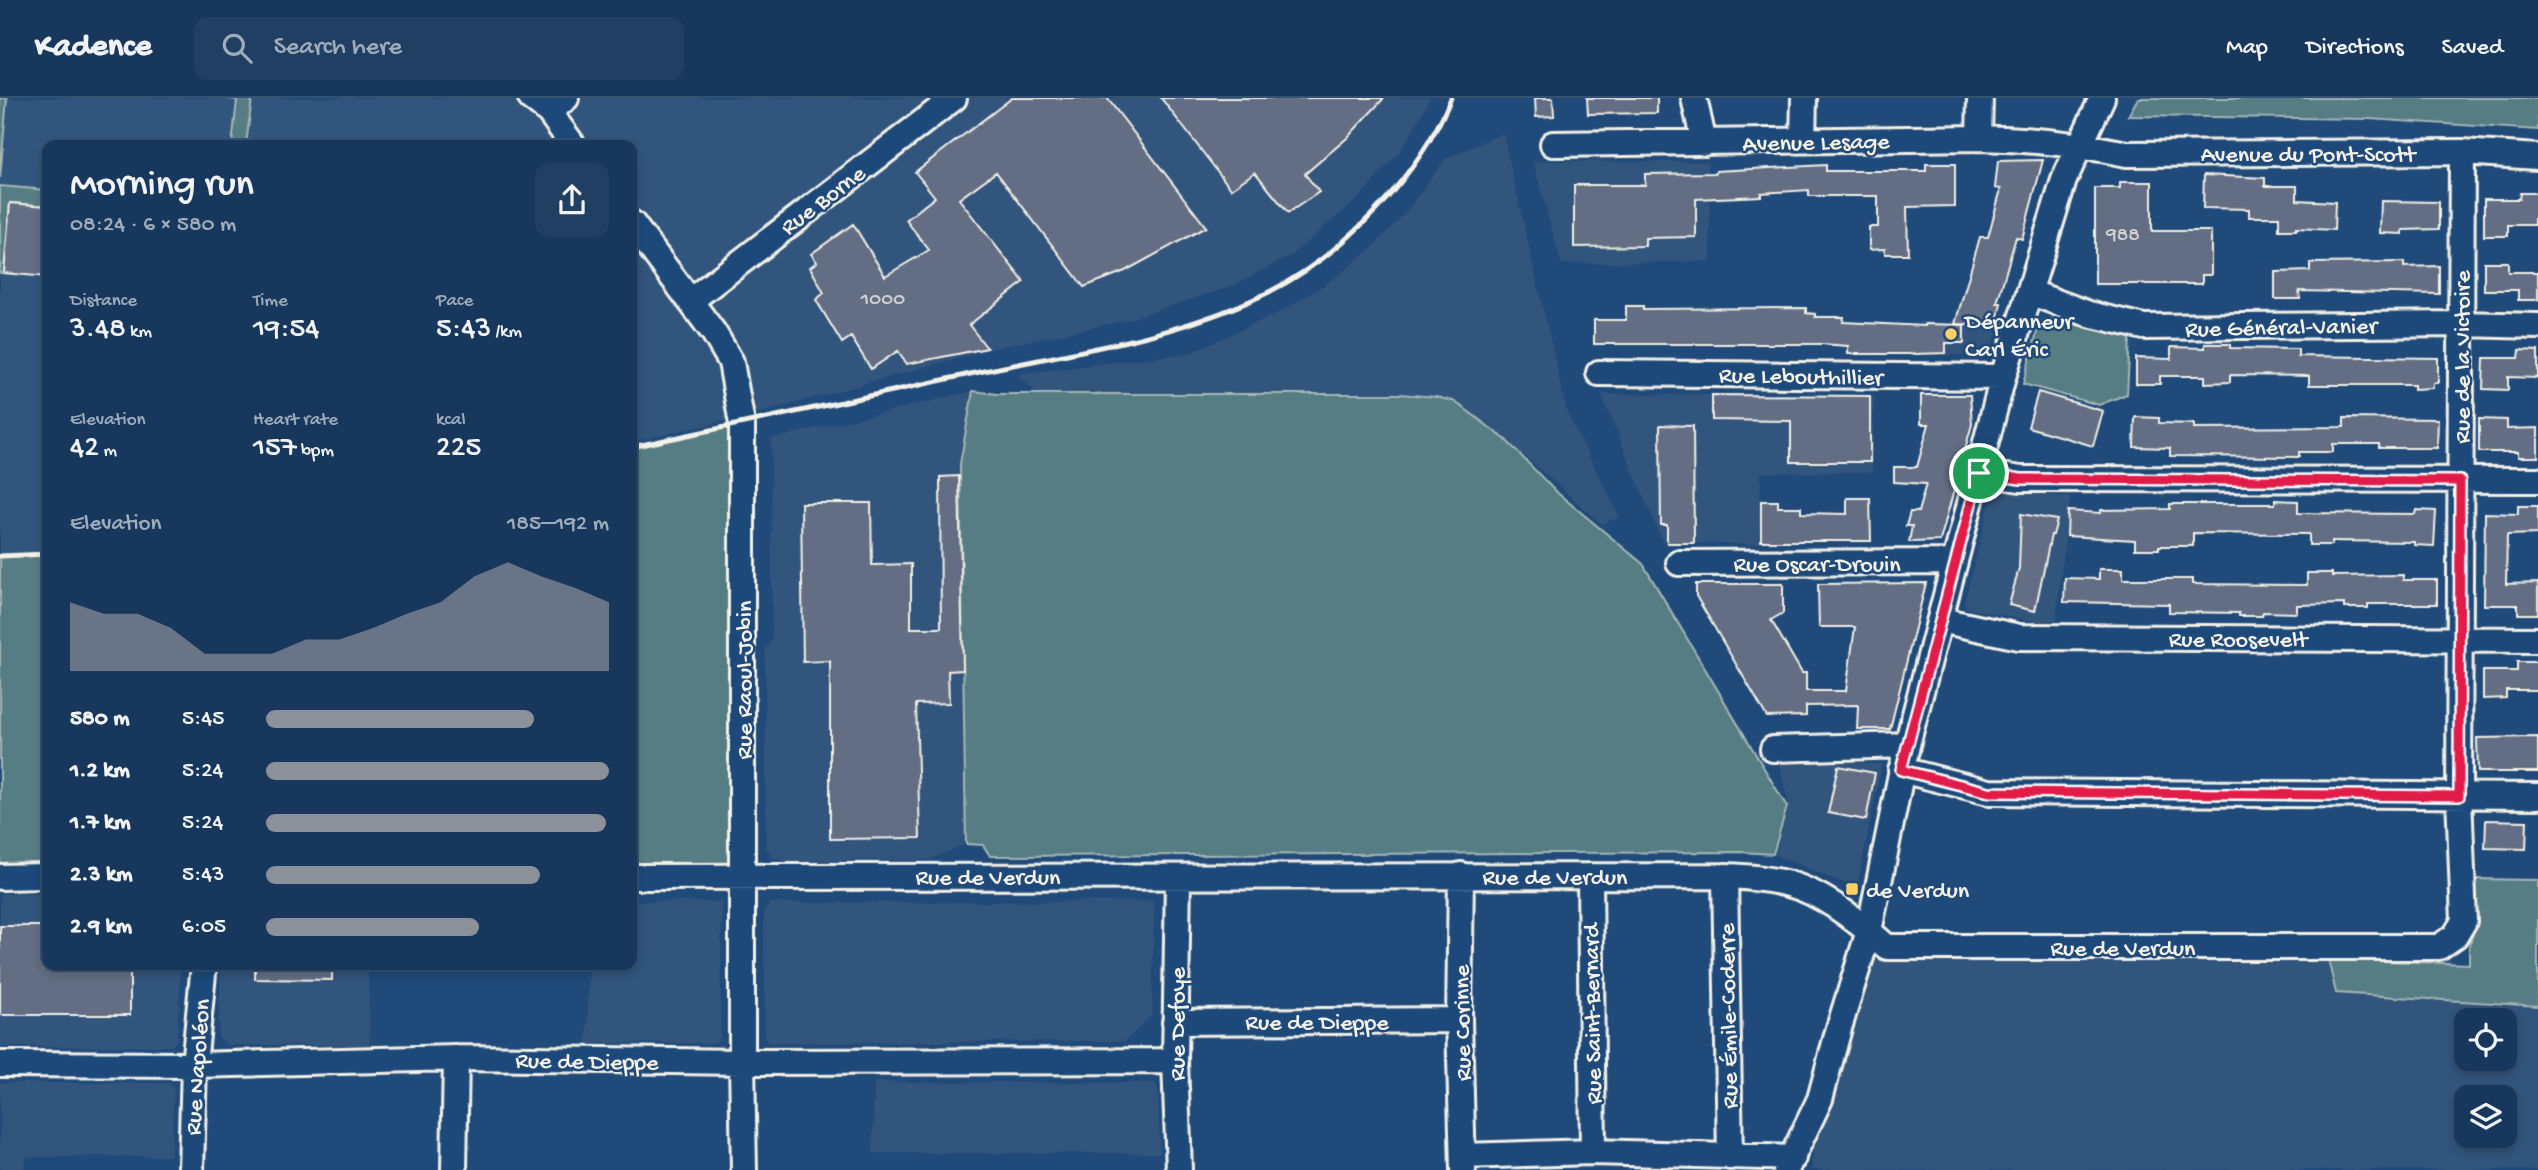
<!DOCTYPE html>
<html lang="en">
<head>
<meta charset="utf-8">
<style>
  body { margin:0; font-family:"Gochi Hand",sans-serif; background:#203f62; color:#f1f3f6; height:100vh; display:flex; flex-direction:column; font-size:26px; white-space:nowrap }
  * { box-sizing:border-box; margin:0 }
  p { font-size:23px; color:#9eacbb }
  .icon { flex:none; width:38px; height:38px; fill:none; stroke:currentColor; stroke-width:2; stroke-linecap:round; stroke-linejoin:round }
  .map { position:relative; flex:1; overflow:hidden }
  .details { position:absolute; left:42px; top:42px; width:595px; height:830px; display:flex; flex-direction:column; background:#17385c; border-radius:14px; box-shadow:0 4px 10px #0003,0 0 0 2px #365272 }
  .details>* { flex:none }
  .controls { position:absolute; left:2454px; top:910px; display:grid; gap:14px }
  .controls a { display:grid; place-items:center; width:63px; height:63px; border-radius:14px; background:#17385c; box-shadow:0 4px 10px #0003,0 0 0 2px #365272; font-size:35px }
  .pin { position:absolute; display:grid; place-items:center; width:60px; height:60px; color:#fff; margin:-30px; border:4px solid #fff; border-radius:50%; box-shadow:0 2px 7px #0007 }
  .round { display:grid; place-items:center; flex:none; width:74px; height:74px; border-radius:14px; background:#203f62 }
  .summary { display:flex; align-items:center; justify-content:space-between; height:119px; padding:0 28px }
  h1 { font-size:38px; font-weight:600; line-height:52px }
  .metrics { display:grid; grid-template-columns:repeat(3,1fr); gap:10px; height:119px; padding:7px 28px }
  .metrics div { display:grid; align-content:center }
  .metrics b { font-size:30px; font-weight:600 }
  .metrics small { font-size:19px; font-weight:400 }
  .metrics p { font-size:19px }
  .chart { height:196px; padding:14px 28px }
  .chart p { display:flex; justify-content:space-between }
  .chart svg { width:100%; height:126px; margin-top:7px; fill:#8c9099; opacity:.7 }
  ul { padding:0 28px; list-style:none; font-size:23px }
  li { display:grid; grid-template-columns:112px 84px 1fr; align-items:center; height:52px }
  li i { height:18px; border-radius:9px; background:#8c9099 }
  header { display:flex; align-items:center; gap:42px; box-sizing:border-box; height:98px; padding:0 35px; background:#17385c; border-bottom:2px solid #365272 }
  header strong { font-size:33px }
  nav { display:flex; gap:38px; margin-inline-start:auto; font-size:24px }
  .search { width:490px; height:63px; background:#203f62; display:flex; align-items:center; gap:18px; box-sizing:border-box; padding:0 24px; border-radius:14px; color:#9eacbb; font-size:26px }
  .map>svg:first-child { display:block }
  .built { fill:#33547d; fill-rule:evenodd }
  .green { fill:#567d83; stroke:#a5b7b6; stroke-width:2 }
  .building { fill:#636d83; stroke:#f4f1e8; stroke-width:2 }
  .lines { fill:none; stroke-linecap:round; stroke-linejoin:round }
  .minor-casing { stroke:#f4f1e8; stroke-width:30 }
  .minor { stroke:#1f4a7a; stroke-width:24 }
  .rail { stroke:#f4f1e8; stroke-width:5 }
  .route-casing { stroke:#fff; stroke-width:14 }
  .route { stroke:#e11d48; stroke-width:9 }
  .poi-dot { fill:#ffd166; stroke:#1f4a7a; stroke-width:2.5 }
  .labels { text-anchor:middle; stroke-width:5; stroke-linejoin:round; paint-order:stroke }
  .number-label { font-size:21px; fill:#d0d0cf }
  .street-label { font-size:24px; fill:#f4f1e8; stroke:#1f4a7a }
  .poi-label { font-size:24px; fill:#f4f1e8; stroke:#1f4a7a; text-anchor:start }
</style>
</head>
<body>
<header>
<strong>Kadence</strong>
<div class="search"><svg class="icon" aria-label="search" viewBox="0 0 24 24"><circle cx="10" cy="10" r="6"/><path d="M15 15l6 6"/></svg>Search here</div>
<nav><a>Map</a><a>Directions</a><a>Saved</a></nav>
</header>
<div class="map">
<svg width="2538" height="1072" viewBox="0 0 2538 1072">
  <rect width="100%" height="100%" fill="#1f4a7a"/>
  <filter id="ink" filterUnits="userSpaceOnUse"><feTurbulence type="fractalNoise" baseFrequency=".0143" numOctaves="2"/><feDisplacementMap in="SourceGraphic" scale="14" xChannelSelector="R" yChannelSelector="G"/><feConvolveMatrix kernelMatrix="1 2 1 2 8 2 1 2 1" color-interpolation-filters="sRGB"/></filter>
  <g filter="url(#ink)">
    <path class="built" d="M0 0H1430L1411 36 1397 57 1361 98 1292 157 1232 188 1127 222 990 251 764 314 632 344V47H47V457L0 458Z
      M1503 35 1567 315 1620 419 1602 426 1506 342 1453 303 1436 299 1423 297 1038 296 1016 276 1190 255 1284 212 1333 181 1371 151 1405 115 1445 61Z
      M1533 63 1708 64 1711 163 1561 166Z
      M1919 223 2000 228 1989 257H1921Z
      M973 293 960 366 966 746 929 762 782 763 771 758 766 749 765 552 772 541 771 341Z
      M1601 296 1874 298 1872 374H1761L1759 446 1663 445Z
      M1999 393 2070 399 2056 523 2037 524 1965 510 1964 505 1992 396Z
      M1778 662 1882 666 1858 785 1851 788 1775 757 1789 707Z
      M0 796H47V866H181L177 942 172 948 0 949Z
      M632 803 720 804 722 807 720 939 716 945 587 946 589 866H632Z
      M1154 803 1152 917 1125 943 768 945 765 940 764 812 771 805Z
      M1869 833 1887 849 2450 861 2470 899 2538 901V1072H1811L1820 1001ZM2466 922H2504V961H2466ZM2466 999H2504V1038H2466Z
      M221 866H412V873H368L370 947H228L218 939Z
      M874 984 1155 985 1158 989 1160 1055H873Z
      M0 985H170L174 991 171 1058 26 1059 24 1072H0Z"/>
    <path class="green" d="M0 0H7L0 80Z
      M224 0H252L246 47H232L237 2Z
      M2138 0H2538V32L2369 21 2128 18Z
      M0 88 47 92V108L10 105 4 175H0Z
      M2053 221 2130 240 2127 296 2099 307 2023 286 2037 234 2043 223Z
      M973 293 997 296H1400L1436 299 1453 303 1464 310 1506 342 1554 392 1643 466 1787 709 1773 756 1740 754 990 758 983 747 966 746 960 366Z
      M742 326 744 778 632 779V349Z
      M47 457V778L0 779V458Z
      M2474 781 2538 782V908L2336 895 2328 861 2469 866V848L2476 827Z"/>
    <path class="building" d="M1012 0H1107L1206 129 1125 173 1084 189 996 74 959 101 1024 184 969 227 987 250 907 266 898 253 871 271 851 239 842 245 816 202 824 195 810 169 817 164 811 156 853 126 885 178 929 152 906 122 935 99 915 74Z
      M1161 0H1384L1347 40 1305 76 1319 94 1288 115 1255 74 1231 91Z
      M1535 0H1553L1554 18 1536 19Z
      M1587 0H1657V15L1588 16Z
      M2043 62 2022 141 2016 139 1997 205H2001L1996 227 1955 226 1980 139H1988L2001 91 1995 90 1998 63Z
      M1926 66H1955V108L1907 109 1908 156H1885V151L1869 152V129H1878V98H1809V92L1761 95V98L1696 101V139L1645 140V148L1574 149V87H1645V76L1716 75V73L1826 67V73H1926Z
      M2204 77 2265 80V88H2297V102L2335 104 2334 132 2296 130V132H2279V119H2249V111L2203 110Z
      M2120 84H2152V133H2211V177H2202V186H2095V90H2120Z
      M2520 95H2538V121H2534V127H2508V138H2484V101H2519Z
      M2381 103 2439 104V131L2403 132V136L2380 135Z
      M10 105 47 108V179L4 175Z
      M2404 164V169L2439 168V196L2299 193 2300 201H2275V174L2310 173V165Z
      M2484 164H2508V174H2538V202H2518V192H2484Z
      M1626 208H1643V211L1806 210V215L1815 216V219H1844L1843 224 1925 228V226L1964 227V245H1946V255L1914 256H1848V248L1821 246H1594V222H1626Z
      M2205 246H2230V250L2298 251V258L2438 260V285H2433V290L2414 291V287H2309V278L2230 277V284L2205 285V278H2160V286H2136V260L2171 261V249L2205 250Z
      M2520 252 2538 253V280L2508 279V292L2483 291 2484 260H2519Z
      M2038 294 2103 313 2093 348 2028 329Z
      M1712 297 1870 298V364H1791V323L1712 322Z
      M1921 297H1970L1972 326 1940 443 1909 444 1912 428H1906L1910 414H1918L1926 386 1894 384V369H1917L1929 326H1921Z
      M2135 319 2159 320V325L2194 326V330L2344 329V320L2438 321 2437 350H2379V346H2333V354H2299V359L2170 358V350L2134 349Z
      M2479 321 2507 322V331L2538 330V359H2518V354H2479Z
      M1660 327 1693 328 1694 445H1667V427H1661Z
      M959 378 963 572 948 573 949 605 916 606 920 740 830 741V563L803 564 801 405H871L872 467 911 466V530H941L940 379Z
      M1847 400H1870L1871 443H1761V403H1778V409H1801V415L1847 416Z
      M2275 402 2298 403V415L2415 416 2416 412 2436 413 2434 448 2414 447V444L2332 443V447H2309V436L2193 435V448H2159V451H2135V442L2067 438 2068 413 2101 415V412L2170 411V406H2275Z
      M2518 408H2538V436L2507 437 2506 486 2538 485V516H2518V507H2484L2485 415 2518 416Z
      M2021 416 2057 422 2053 437H2051L2035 513 2009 507 2019 470Z
      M2099 471H2123V481H2193V486L2307 487V475H2332V478L2403 477V482H2437V506H2368V510H2344V506L2297 507V515L2263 514 2262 518H2239V515L2169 514V506L2064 504 2065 480 2099 481Z
      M1926 485 1890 631H1857L1858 607 1806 608V618L1767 619 1696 498V486H1783V515L1771 522 1802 575H1806V593H1846L1855 529H1819L1818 486Z
      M2517 564H2538V592H2506V600L2483 601V573H2517Z
      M2538 639V674H2478L2477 640Z
      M1838 668 1875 675 1866 722 1828 715Z
      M2486 722 2527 723 2526 751 2485 750Z
      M0 828H47V866H130V917H0Z
      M255 866H332V882L255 881Z"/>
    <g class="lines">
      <defs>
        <path id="minor" d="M531 0 549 14 566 0
          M1694 0 1704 45
          M549 14 573 47
          M1979 40 1980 0
          M1803 42 1804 0
          M1553 46 1979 40C2031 41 2076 45 2127 56L2462 54 2538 59
          M632 125 714 235 731 264 742 326V964L744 1072
          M2029 194 2089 216 2144 229 2462 226 2538 228
          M690 203 954 0
          M1599 275 2003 279
          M1979 375 2021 381 2538 382
          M1679 465 1955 464
          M1940 522 2019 539 2538 542
          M1773 651 1907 647
          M1901 672 1989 694 2538 698
          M1461 777 1459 922 1463 1072
          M1590 778 1593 1054
          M1725 778 1730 1059
          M0 779 47 778
          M632 779 1725 778C1750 779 1777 781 1801 790 1832 802 1862 827 1887 849H2439L2455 838 2464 823 2459 698 2462 54
          M1178 779 1175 963 1179 1072
          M1175 924 1459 922
          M0 966 194 967 456 960 742 964 1175 963
          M1463 1058 1593 1054 1793 1060
          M191 1072 194 967 204 866
          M454 1072 456 960
          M1786 1072 1820 1001 1839 930 1869 833 1907 647 2003 279 2064 82 2102 0"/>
      </defs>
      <use href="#minor" class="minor-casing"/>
      <use href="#minor" class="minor"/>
      <path class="rail" d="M632 349C749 324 867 299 984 273 1079 253 1181 238 1269 194 1344 156 1419 78 1451 0
        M0 458 47 456"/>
    </g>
  </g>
  <g class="lines" filter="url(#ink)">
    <defs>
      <path id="route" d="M1979 375 2021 381 2460 383 2459 698 1989 694 1901 672Z"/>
    </defs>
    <use href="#route" class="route-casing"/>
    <use href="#route" class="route"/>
  </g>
  <g class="poi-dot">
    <circle cx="1951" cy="236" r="7"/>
    <rect x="1845" y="784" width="14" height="14" rx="3.5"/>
  </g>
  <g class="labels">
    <g class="number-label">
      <text x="2123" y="142">988</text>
      <text x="883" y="206">1000</text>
    </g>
    <g class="street-label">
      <text transform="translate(1816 43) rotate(-1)" y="8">Avenue Lesage</text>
      <text x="2308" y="63">Avenue du Pont-Scott</text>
      <text transform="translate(822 101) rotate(-37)" y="8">Rue Borne</text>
      <text transform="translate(2281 228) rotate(-1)" y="8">Rue Général-Vanier</text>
      <text transform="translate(2461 259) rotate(-90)" y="8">Rue de la Victoire</text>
      <text transform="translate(1801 277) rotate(1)" y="8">Rue Lebouthillier</text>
      <text x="1817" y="473">Rue Oscar-Drouin</text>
      <text x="2238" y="548">Rue Roosevelt</text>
      <text transform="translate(743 582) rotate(-90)" y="8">Rue Raoul-Jobin</text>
      <text x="988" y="786">Rue de Verdun</text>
      <text x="1555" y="786">Rue de Verdun</text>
      <text x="2123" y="857">Rue de Verdun</text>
      <text transform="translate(1591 916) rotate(-91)" y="8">Rue Saint-Bernard</text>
      <text transform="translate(1727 918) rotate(-91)" y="8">Rue Émile-Coderre</text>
      <text x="1317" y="931">Rue de Dieppe</text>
      <text transform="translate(1461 925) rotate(-91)" y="8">Rue Corinne</text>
      <text transform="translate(1176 926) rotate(-90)" y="8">Rue Defoye</text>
      <text transform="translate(587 962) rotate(1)" y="8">Rue de Dieppe</text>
      <text transform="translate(196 969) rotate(-86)" y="8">Rue Napoléon</text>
    </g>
    <g class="poi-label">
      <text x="1965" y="230">Dépanneur<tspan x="1965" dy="28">Carl Éric</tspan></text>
      <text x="1866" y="799">de Verdun</text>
    </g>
  </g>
</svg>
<div class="controls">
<a><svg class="icon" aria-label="locate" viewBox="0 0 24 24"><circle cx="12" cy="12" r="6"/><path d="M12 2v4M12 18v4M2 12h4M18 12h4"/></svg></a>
<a><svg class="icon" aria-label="layers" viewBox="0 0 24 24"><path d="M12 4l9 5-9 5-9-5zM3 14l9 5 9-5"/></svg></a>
</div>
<div class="pin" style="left:1979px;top:375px;background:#1e9e55"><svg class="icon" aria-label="arrive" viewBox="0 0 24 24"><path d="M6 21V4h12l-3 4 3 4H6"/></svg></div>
<section class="details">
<div class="summary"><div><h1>Morning run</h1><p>08:24 · 6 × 580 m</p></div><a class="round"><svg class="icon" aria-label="share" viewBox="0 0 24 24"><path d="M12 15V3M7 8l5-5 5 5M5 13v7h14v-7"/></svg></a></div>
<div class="metrics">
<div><p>Distance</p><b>3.48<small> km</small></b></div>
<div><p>Time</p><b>19:54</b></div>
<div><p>Pace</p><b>5:43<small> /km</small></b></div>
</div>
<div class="metrics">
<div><p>Elevation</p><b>42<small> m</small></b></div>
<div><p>Heart rate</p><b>157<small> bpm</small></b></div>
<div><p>kcal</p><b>225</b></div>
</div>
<div class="chart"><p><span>Elevation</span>185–192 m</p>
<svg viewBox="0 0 160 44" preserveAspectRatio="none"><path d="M0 44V20L10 24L20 24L30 29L40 38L50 38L60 38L70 33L80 33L90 29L100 24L110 20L120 11L130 6L140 11L150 15L160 20V44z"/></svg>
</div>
<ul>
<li><b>580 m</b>5:45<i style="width:78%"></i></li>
<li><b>1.2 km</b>5:24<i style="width:100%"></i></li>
<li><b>1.7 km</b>5:24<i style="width:99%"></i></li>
<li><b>2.3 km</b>5:43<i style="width:80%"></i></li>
<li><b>2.9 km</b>6:05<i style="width:62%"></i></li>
</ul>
</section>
</div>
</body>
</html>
